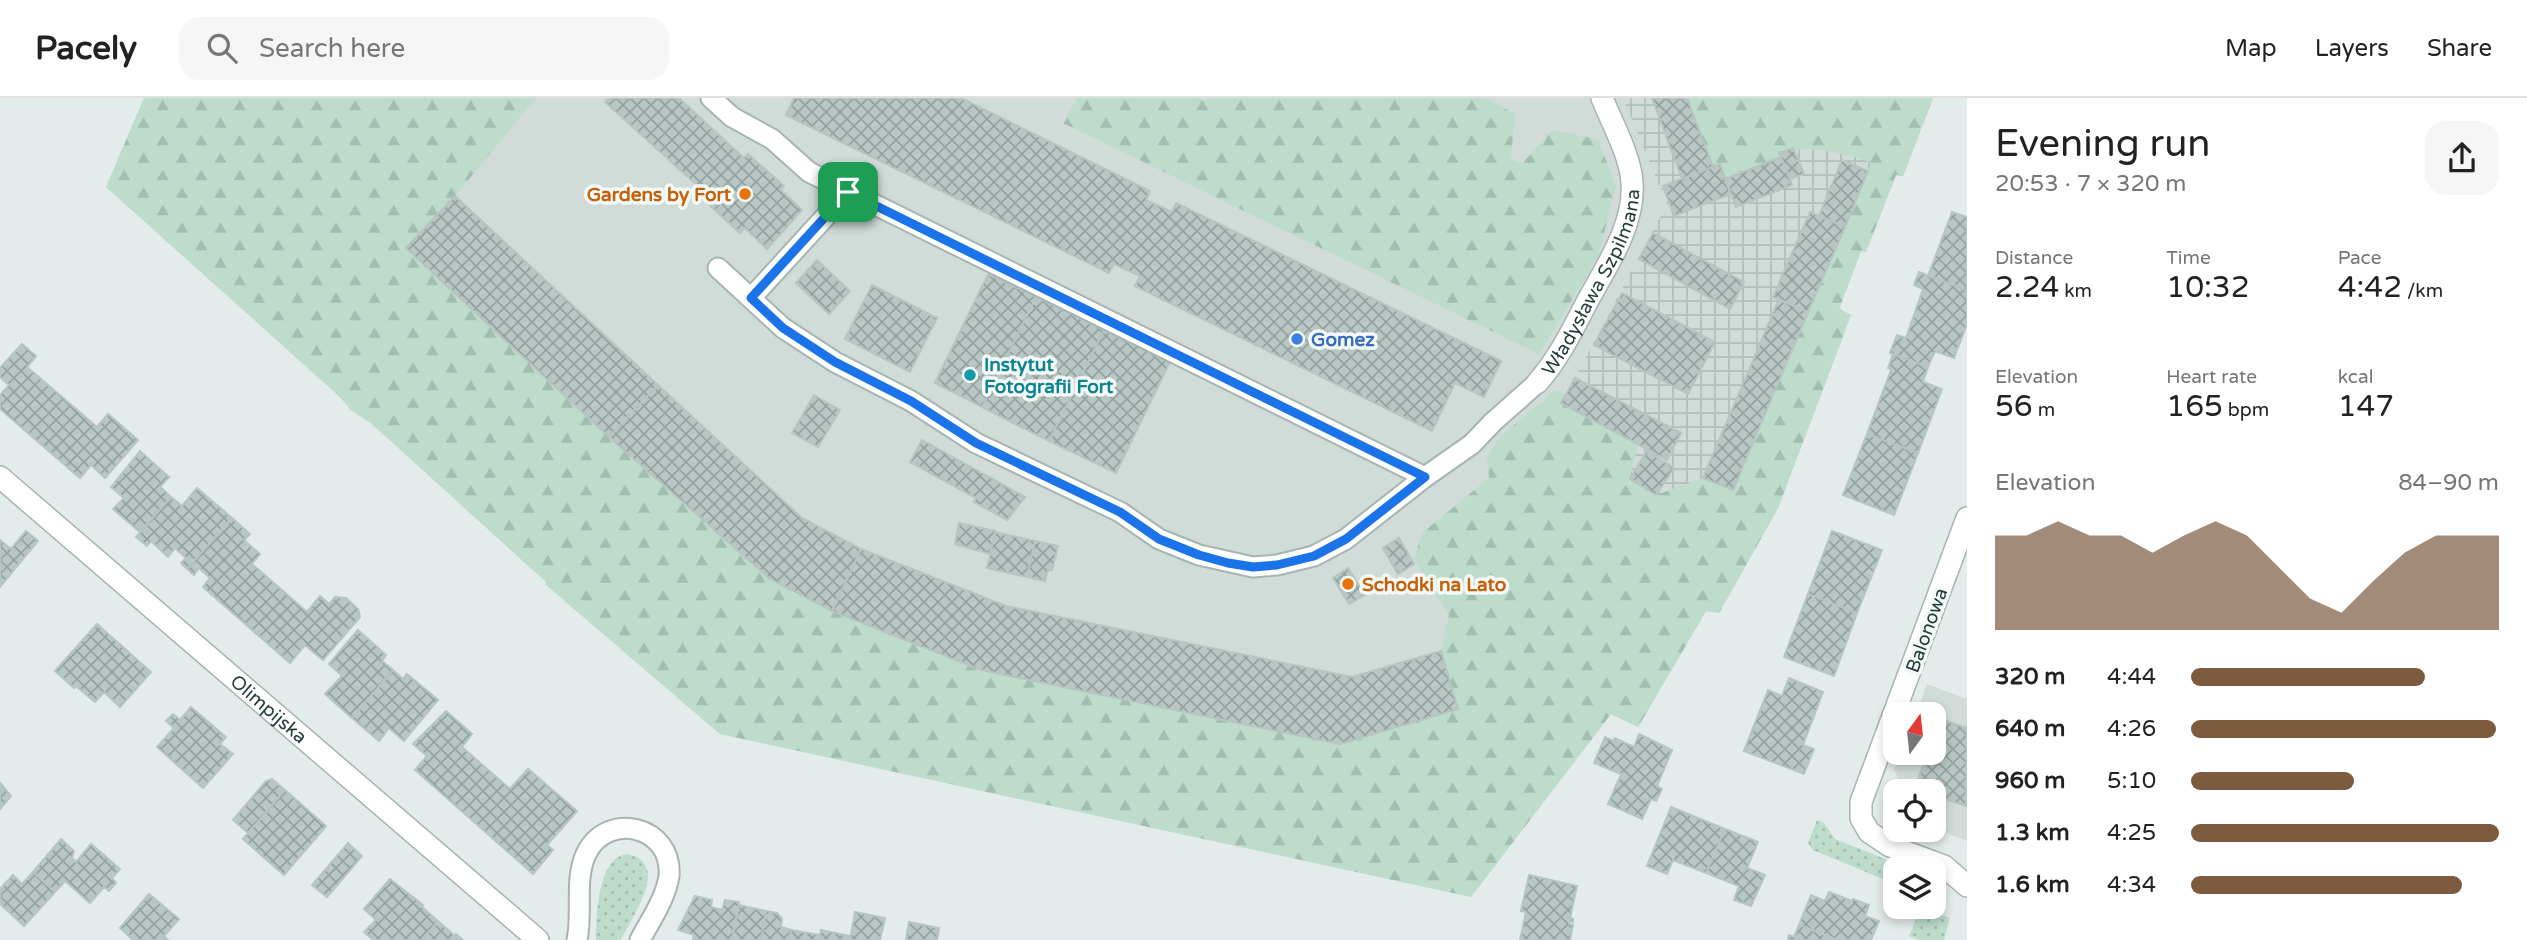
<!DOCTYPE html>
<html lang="en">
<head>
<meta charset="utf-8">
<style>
  body { margin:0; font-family:"Varela Round",sans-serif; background:#f6f6f6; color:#222; height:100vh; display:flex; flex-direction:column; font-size:26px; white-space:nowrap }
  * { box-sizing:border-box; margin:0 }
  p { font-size:23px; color:#767676 }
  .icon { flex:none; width:38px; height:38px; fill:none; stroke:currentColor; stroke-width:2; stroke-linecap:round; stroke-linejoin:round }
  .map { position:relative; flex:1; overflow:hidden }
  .details { display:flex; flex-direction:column; background:#fff; width:560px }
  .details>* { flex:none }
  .needle { width:46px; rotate:15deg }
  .controls { position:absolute; left:1883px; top:604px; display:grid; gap:14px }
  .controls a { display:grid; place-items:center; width:63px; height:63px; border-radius:14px; background:#fff; box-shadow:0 4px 10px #0003; font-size:35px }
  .pin { position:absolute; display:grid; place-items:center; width:60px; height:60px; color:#fff; margin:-30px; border-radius:14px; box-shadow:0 4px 10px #0006 }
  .round { display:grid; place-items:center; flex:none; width:74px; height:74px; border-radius:21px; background:#f6f6f6 }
  .head { display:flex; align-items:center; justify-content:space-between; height:119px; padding:0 28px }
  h1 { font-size:38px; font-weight:600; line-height:52px }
  .figures { display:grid; grid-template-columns:repeat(3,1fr); gap:10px; height:119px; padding:7px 28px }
  .figures div { display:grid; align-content:center }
  .figures b { font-size:30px; font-weight:600 }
  .figures small { font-size:19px; font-weight:400 }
  .figures p { font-size:19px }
  .chart { height:196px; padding:14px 28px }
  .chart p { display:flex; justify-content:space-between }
  .chart svg { width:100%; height:126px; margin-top:7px; fill:#7c5b3f; opacity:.7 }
  ul { padding:0 28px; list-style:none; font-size:23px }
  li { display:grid; grid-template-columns:112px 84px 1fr; align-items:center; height:52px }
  li i { height:18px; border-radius:9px; background:#7c5b3f }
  header { display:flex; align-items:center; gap:42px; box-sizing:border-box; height:98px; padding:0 35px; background:#fff; border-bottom:2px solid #e0e0e0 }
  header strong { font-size:33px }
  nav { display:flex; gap:38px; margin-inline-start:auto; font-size:24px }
  .search { width:490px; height:63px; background:#f6f6f6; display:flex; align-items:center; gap:18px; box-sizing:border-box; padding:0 24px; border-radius:21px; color:#767676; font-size:26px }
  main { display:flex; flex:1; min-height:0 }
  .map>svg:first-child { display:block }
  .built { fill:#d1dcd9 }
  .industrial { fill:url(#industrial-grid) }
  .grass { fill:url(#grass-dots) }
  .forest { fill:url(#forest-firs) }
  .building { fill:url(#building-cross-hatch); stroke:#b6c5c2; stroke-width:2 }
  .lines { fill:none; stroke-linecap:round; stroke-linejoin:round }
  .lane-casing { stroke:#a6b4b2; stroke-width:23 }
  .street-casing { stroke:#a6b4b2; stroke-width:24 }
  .lane { stroke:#fff; stroke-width:19 }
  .street { stroke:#fff; stroke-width:21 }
  .route-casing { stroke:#fff; stroke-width:14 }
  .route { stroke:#1a73e8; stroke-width:9 }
  .food-dot { fill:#e8710a; stroke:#f3f9f7; stroke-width:2.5 }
  .shop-dot { fill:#3f7fe0; stroke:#f3f9f7; stroke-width:2.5 }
  .culture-dot { fill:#0f9aa8; stroke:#f3f9f7; stroke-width:2.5 }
  .labels { text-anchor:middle; stroke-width:7; stroke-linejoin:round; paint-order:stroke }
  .food-label { font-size:19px; font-weight:bold; fill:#c56008; stroke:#f3f9f7; text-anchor:end }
  .street-label { font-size:19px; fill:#243d3b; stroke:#f3f9f7 }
  .shop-label { font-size:19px; font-weight:bold; fill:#366cbe; stroke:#f3f9f7; text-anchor:start }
  .culture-label { font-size:19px; font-weight:bold; fill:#0d838f; stroke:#f3f9f7; text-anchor:start }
</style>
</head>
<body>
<header>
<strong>Pacely</strong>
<div class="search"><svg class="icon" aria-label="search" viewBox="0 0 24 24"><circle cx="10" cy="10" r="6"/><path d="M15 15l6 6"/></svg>Search here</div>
<nav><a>Map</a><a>Layers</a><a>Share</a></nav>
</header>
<main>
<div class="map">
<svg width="1967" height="842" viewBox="0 0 1967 842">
  <defs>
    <pattern id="industrial-grid" width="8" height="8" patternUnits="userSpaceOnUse" patternTransform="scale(1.75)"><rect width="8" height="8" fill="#d1dcd9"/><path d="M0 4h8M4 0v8" fill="none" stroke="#b3bebb"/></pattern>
    <pattern id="grass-dots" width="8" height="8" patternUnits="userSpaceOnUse" patternTransform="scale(1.75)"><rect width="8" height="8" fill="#bddccc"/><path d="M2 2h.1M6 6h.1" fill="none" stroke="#a2beb0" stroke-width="1.8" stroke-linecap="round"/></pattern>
    <pattern id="forest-firs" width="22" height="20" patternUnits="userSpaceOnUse" patternTransform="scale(1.75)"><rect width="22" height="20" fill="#bddccc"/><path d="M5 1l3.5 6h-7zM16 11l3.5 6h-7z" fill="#a2beb0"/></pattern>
    <pattern id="building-cross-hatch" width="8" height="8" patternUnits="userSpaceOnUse" patternTransform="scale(1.75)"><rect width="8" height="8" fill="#b8c7c4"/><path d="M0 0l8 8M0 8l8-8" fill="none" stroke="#95a3a0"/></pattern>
  </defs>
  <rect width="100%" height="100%" fill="#e3ecea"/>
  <path class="built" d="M144 0H1933L1903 78 1896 77 1866 154 1861 153 1839 211 1851 217 1778 410 1719 515 1706 513 1638 629 1611 616 1471 799 720 636 545 486 546 484 372 326 351 312 340 299 106 89Z
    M1927 586 1967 601V743L1934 730V693H1904L1894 671 1901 655 1934 654V616H1916Z"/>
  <path class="industrial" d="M1623 0H1933L1903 78 1896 77 1866 154 1861 153 1839 211 1851 217 1778 410 1719 515 1560 308 1667 106Z"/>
  <path class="grass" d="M1817 722 1824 725 1835 741 1908 770H1895V786L1813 752 1808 745Z
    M627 756C672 765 632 818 621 842H596C596 818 598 759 627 756Z
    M1921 809 1950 820 1944 842H1919L1909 838Z"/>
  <path class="forest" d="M144 0H536L455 98 407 151 609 339 770 481 832 513 981 572 1340 646 1458 611 1441 553 1449 517 1414 461 1422 435 1489 380 1487 359 1501 337 1546 301 1551 294 1559 292 1566 297 1562 306 1638 346 1630 380 1656 397 1703 380 1733 392 1871 65C1848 55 1803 46 1780 55L1781 59 1725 81 1713 69 1687 0H1933L1903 78 1896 77 1866 154 1861 153 1839 211 1851 217 1778 410 1719 515 1706 513 1638 629 1611 616 1471 799 720 636 545 486 546 484 372 326 351 312 340 299 106 89Z
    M1077 0H1200L1206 3 1208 0H1485L1515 16 1511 61 1522 66 1552 32 1598 41 1616 88 1598 159 1539 256 1063 25Z"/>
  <path class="building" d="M609 0H679L744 60 748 56 784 88 781 92 802 112 767 151 745 130 740 135 705 103 709 98 605 4Z
    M794 0H961L1150 93 1146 102 1172 114 1176 105 1501 263 1484 299 1455 285 1432 333 1135 188 1140 178 1114 166 1109 175 786 17Z
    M1652 0H1687L1713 69 1682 81Z
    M1793 50 1804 76 1790 81 1779 55Z
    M1781 59 1792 87 1736 109 1725 81Z
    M1842 62 1868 73 1845 129 1819 118Z
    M1720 66 1731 96 1674 118 1663 88Z
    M455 98 658 287 609 339 406 150Z
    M1810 114 1845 129 1808 214 1773 199Z
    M1952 114 1967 119V192L1928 178Z
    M1653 135 1744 184 1730 211 1639 161Z
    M817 162 850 193 829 216 796 185Z
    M1919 174 1967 192V226L1954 260 1935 253 1928 269 1890 255 1897 237 1906 240 1923 191 1914 187Z
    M988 176 1036 199 982 309 935 285Z
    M872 187 937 220 910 274 845 241Z
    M1622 195 1715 244 1688 296 1594 247Z
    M1036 199 1104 232 1049 343 982 309Z
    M1779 201 1808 214 1733 392 1703 380Z
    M1104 232 1170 264 1116 375 1049 343Z
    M22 246 36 258 27 269 97 329 108 316 138 342 105 380 91 367 80 380 0 311V297L9 287 0 279V270Z
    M1893 256 1928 269 1923 284 1942 291 1918 355 1867 336 1891 272 1888 270Z
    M1575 280 1681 335 1667 362 1561 305Z
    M658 287 802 420 861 451 832 513 770 481 609 339Z
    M814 297 840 312 818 349 792 335Z
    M1867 336 1918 355 1894 417 1843 397Z
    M922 342 1025 399 1007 422 974 404 976 400 910 364Z
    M140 353 169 379 160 389 171 399 140 434 113 411 124 400 111 389Z
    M1647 353 1674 370 1656 397 1630 381Z
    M197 390 232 420 187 471 181 465 186 460 175 450 168 459 151 443 147 448 136 439 171 399 182 408Z
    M232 420 250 436 244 442 260 456 252 466 307 514 320 498 329 506 335 499 346 500 358 511 360 519 323 562 305 547 290 565 203 489 210 480 199 470 194 477 187 471Z
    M959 425 995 433 990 456 955 446Z
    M26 433 38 443 0 489V442L11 451Z
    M1832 433 1882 452 1857 515 1808 496Z
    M995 434 1035 443 1027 479 987 470Z
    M1399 440 1414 466 1398 476 1383 450Z
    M1035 443 1058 448 1052 472H1048L1045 483 1027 479Z
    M861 451 1006 508 1352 579 1441 553 1458 611 1340 646 981 572 832 513Z
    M1348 470 1365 497 1349 506 1333 480Z
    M1808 496 1857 515 1834 578 1784 559Z
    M97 526 151 574 120 609 104 594 95 604 76 588 74 590 55 573Z
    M358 532 386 557 382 563 393 572 352 620 325 596 342 578 329 566Z
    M393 572 403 581 407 576 438 602 404 643 389 630 379 643 352 620Z
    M1789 580 1823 594 1803 647 1814 651 1804 676 1744 653 1768 592 1782 598Z
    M191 609 226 639 220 646 233 656 203 690 157 649 174 630 166 623 173 616 180 622Z
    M446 613 472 636 462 649 510 691 528 671 577 713 547 747 553 752 533 776 415 672 427 658 413 646Z
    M1943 622 1967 630 1966 708 1934 697V693L1915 690 1928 654H1934V640Z
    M1639 636 1672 652 1657 688 1662 691 1656 703 1651 701 1642 721 1608 706 1621 676 1594 665 1605 639 1613 643 1615 640 1634 649Z
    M272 681 285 692 248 735 233 722 266 683Z
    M0 685 11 698 0 711Z
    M285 692 326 728 284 777 243 741Z
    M1671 709 1725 731 1706 775 1673 762 1667 776 1647 768Z
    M1725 731 1758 744 1747 770 1765 777 1751 808 1734 802 1739 788 1706 775Z
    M61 741 74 753 72 760 76 764 91 746 120 771 112 780 116 785 109 793 104 789 90 805 65 783 55 794 33 774Z
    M348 745 362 758 327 799 312 787Z
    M33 774 55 794 24 828 0 806V791L13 777 22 786Z
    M1529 777 1577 788 1570 820 1573 821V824L1569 823V826L1573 827 1570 842H1520L1526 814 1521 813Z
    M390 781 423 807 422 809 438 823 422 842H373L364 834 376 822 364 811Z
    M1829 794 1852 803 1853 801 1869 807 1865 818 1879 823 1871 842H1838L1799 827 1811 797 1825 803Z
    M149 796 179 821 164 838 168 842H133L120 830Z
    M695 798 712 802 711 809 722 812 725 802 739 804 732 842H693L694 837 678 832Z
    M739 807 766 813 761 842H732Z
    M766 813 777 815 782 820 781 829 791 832 789 842H761Z
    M855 814 885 820 880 842H850Z
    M438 823 455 838 456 836 463 842H422Z
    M909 824 939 830 937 842H906Z
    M1799 827 1813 832 1838 842H1788L1789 837 1794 839Z
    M791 832 820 837 819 842H789Z
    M821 832 850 838V842H819Z"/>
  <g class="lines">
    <defs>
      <path id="lane" d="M711 0 732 19 772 41 809 74 1425 379
        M718 170 783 230 835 264 911 303 976 345 1120 414 1159 441 1199 457 1253 469 1277 467 1314 458 1346 441 1425 379 1472 346 1493 324 1537 285
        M751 200 848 94
        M577 842C583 815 574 782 586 756 607 712 673 728 669 778 666 800 650 823 640 842"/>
      <g id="street">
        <path id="s1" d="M1537 285C1558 262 1573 231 1587 204 1606 169 1635 127 1632 85 1631 59 1612 25 1602 0"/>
        <path id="s2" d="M0 379 538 842"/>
        <path d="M1967 420 1861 704V720L1869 734 1890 748 1944 768 1967 788"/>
      </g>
    </defs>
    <use href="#lane" class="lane-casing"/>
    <use href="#street" class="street-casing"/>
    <use href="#lane" class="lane"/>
    <use href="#street" class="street"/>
  </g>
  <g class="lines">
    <defs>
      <path id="route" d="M848 94 1425 379 1346 441 1314 458 1277 467 1253 469 1228 465 1199 457 1159 441 1120 414 976 345 911 303 835 264 783 230 751 200Z"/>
    </defs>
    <use href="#route" class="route-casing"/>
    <use href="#route" class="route"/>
  </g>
  <g class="food-dot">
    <circle cx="745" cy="96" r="7"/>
    <circle cx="1348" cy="486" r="7"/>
  </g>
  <circle class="shop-dot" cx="1297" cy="241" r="7"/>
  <circle class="culture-dot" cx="970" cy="277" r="7"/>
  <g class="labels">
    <g class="food-label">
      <text x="731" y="103">Gardens by Fort</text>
      <text x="1362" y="493" text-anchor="start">Schodki na Lato</text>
    </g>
    <g class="street-label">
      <text dy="7" stroke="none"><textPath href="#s1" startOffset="116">Władysława Szpilmana</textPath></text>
      <text transform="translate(1926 532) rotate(-70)" y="7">Balonowa</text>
      <text dy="7" stroke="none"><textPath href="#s2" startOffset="355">Olimpijska</textPath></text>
    </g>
    <g class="shop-label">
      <text x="1311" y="248">Gomez</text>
    </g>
    <g class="culture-label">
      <text x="984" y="273">Instytut<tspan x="984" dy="22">Fotografii Fort</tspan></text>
    </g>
  </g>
</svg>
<div class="controls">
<a><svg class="needle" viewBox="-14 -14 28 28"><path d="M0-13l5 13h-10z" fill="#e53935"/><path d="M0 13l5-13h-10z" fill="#767676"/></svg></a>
<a><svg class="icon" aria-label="locate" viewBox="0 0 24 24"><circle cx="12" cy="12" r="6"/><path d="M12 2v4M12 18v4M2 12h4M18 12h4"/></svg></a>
<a><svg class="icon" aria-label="layers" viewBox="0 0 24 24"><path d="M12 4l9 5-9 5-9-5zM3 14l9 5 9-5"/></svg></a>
</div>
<div class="pin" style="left:848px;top:94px;background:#1e9e55"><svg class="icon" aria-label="arrive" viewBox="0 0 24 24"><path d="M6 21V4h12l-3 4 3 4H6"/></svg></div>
</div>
<section class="details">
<div class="head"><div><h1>Evening run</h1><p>20:53 · 7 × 320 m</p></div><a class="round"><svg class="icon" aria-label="share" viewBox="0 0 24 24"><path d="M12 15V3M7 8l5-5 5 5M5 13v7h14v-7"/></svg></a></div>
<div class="figures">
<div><p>Distance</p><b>2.24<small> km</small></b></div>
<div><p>Time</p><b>10:32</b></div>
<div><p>Pace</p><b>4:42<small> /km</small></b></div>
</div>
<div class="figures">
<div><p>Elevation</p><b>56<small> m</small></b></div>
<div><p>Heart rate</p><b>165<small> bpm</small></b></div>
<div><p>kcal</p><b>147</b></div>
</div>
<div class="chart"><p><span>Elevation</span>84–90 m</p>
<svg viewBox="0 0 160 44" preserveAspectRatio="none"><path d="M0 44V11L10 11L20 6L30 11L40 11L50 17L60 11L70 6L80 11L90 22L100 33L110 38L120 27L130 17L140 11L150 11L160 11V44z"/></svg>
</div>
<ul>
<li><b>320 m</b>4:44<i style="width:76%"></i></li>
<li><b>640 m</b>4:26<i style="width:99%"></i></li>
<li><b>960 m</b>5:10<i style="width:53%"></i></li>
<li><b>1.3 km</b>4:25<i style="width:100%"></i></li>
<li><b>1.6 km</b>4:34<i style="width:88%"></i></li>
</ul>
</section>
</main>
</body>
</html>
